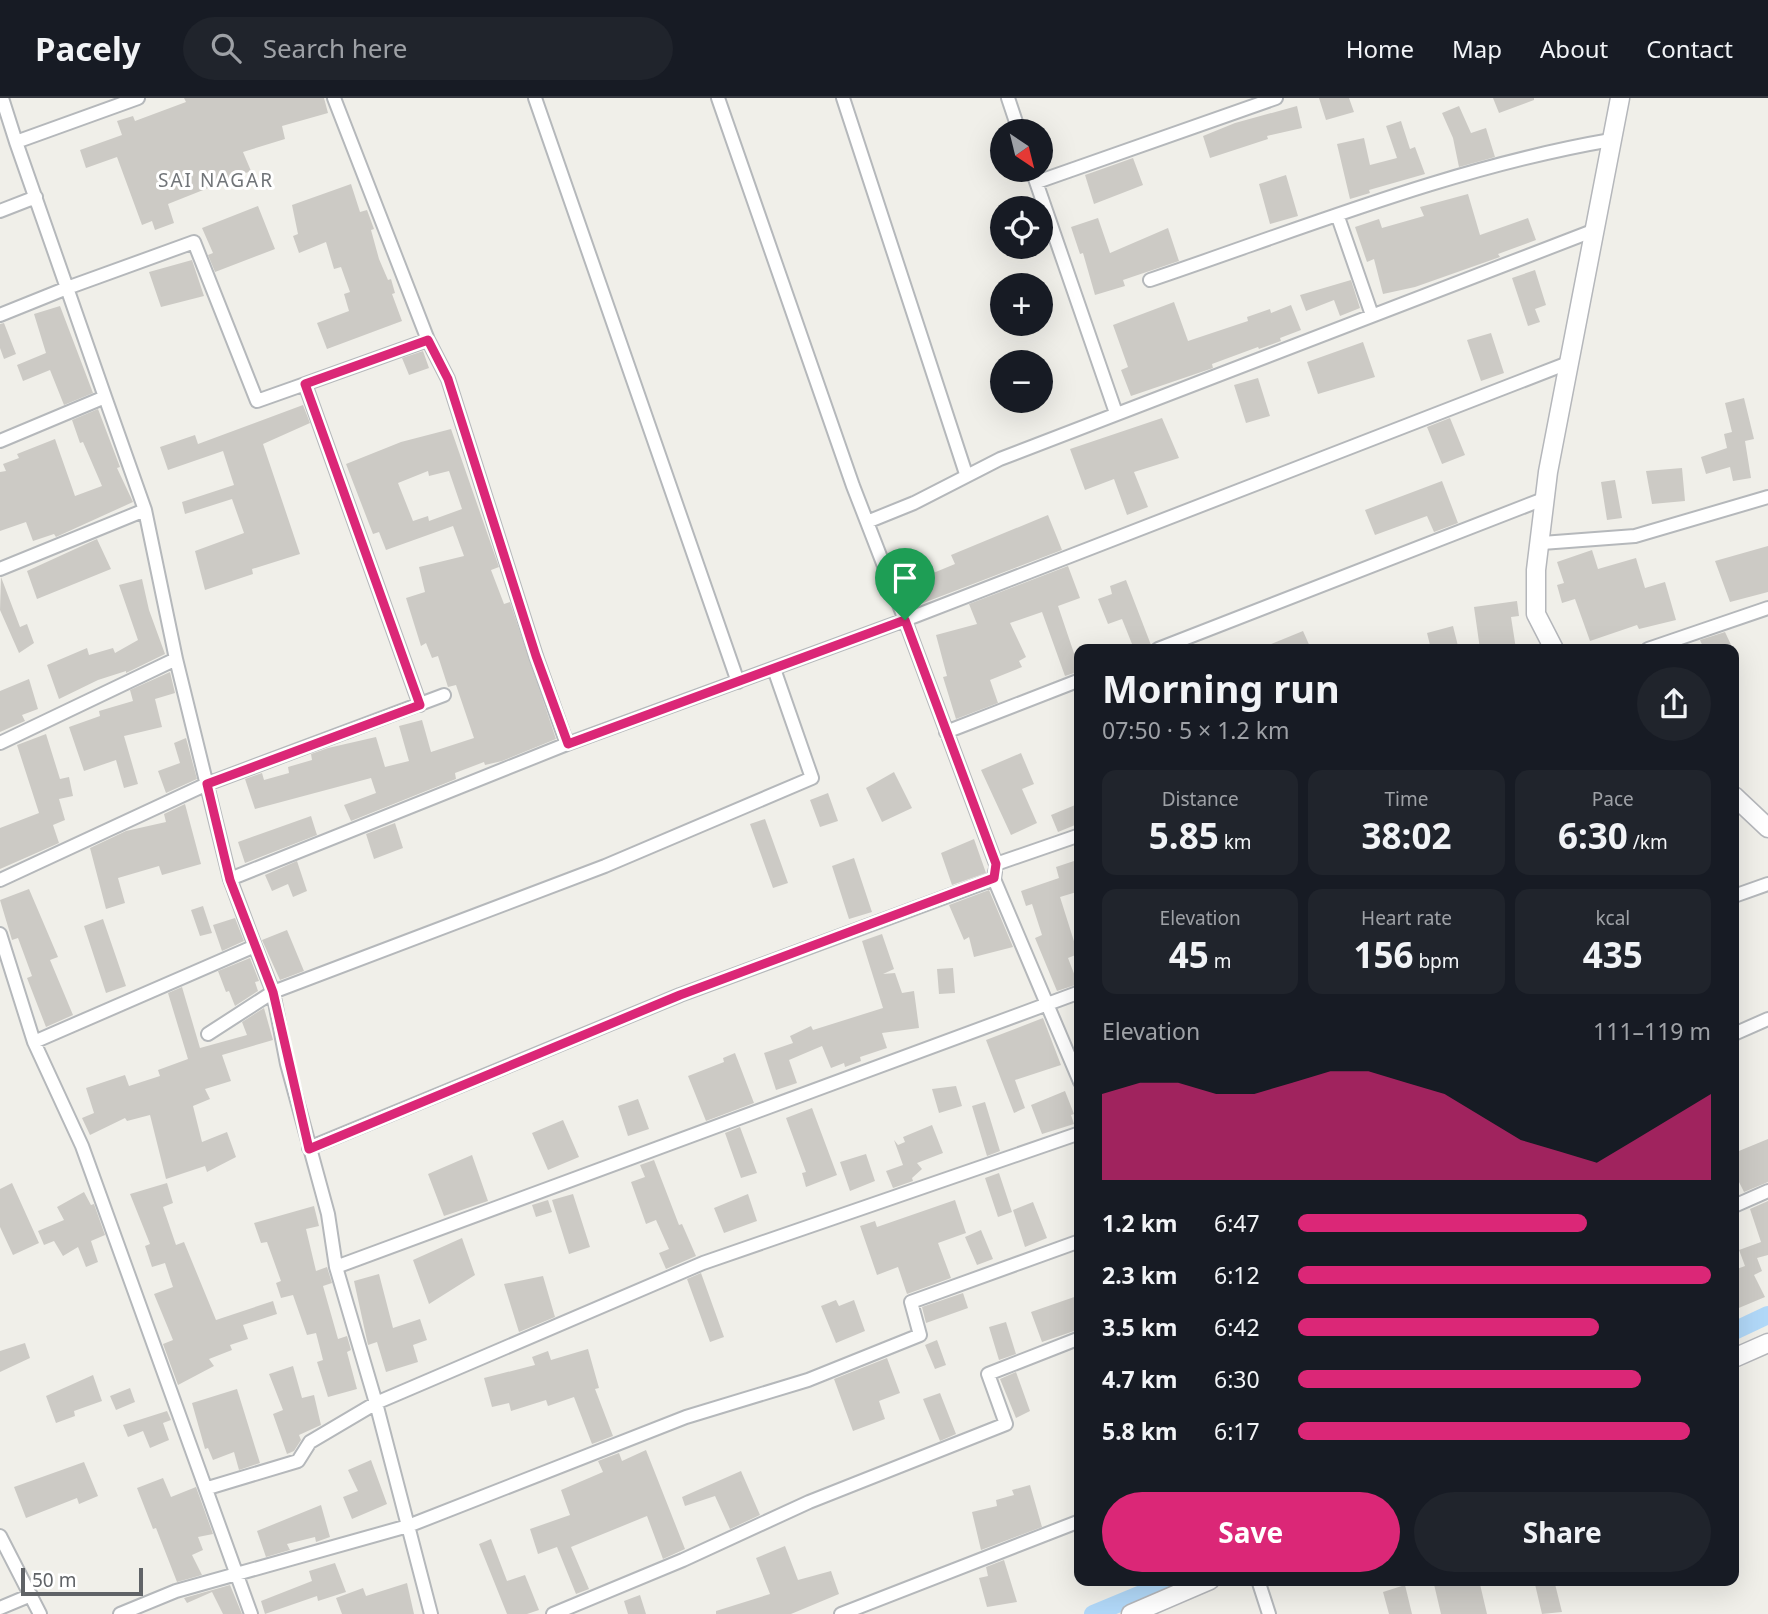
<!DOCTYPE html>
<html lang="en">
<head>
<meta charset="utf-8">
<style>
  body { margin:0; font-family:"Noto Sans",sans-serif; background:#20242c; color:#f1f3f6; height:100vh; display:flex; flex-direction:column; font-size:26px; white-space:nowrap }
  * { box-sizing:border-box; margin:0 }
  p { font-size:23px; color:#9ea1a6 }
  .icon { flex:none; width:38px; height:38px; fill:none; stroke:currentColor; stroke-width:2; stroke-linecap:round; stroke-linejoin:round }
  .map { position:relative; flex:1; overflow:hidden }
  .panel { position:absolute; left:1074px; top:546px; width:665px; height:942px; display:flex; flex-direction:column; background:#171b24; border-radius:14px; box-shadow:0 7px 28px #0002 }
  .panel>* { flex:none }
  .needle { width:46px; rotate:145deg }
  .controls { position:absolute; left:990px; top:21px; display:grid; gap:14px }
  .controls a { display:grid; place-items:center; width:63px; height:63px; border-radius:50%; background:#171b24; box-shadow:0 7px 28px #0002; font-size:35px }
  .scale { position:absolute; left:21px; bottom:18px; width:122px; box-sizing:border-box; padding-left:7px; border:4px solid #606367; border-top:0; font-size:19px; line-height:24px; white-space:nowrap; color:#606367; -webkit-text-stroke:5px #fff; paint-order:stroke }
  .pin { position:absolute; display:grid; place-items:center; width:60px; height:60px; color:#fff; margin:-72px -30px; border-radius:50% 50% 50% 0; rotate:-45deg; box-shadow:0 0 7px #0007 }
  .pin .icon { rotate:45deg }
  .round { display:grid; place-items:center; flex:none; width:74px; height:74px; border-radius:37px; background:#20242c }
  .summary { display:flex; align-items:center; justify-content:space-between; height:119px; padding:0 28px }
  h1 { font-size:38px; font-weight:700; line-height:52px }
  .figures { display:grid; grid-template-columns:repeat(3,1fr); gap:10px; height:119px; padding:7px 28px }
  .figures div { display:grid; align-content:center; border-radius:14px; background:#20242c; text-align:center }
  .figures b { font-size:35px; font-weight:700 }
  .figures small { font-size:19px; font-weight:400 }
  .figures p { font-size:19px }
  .chart { height:196px; padding:14px 28px }
  .chart p { display:flex; justify-content:space-between }
  .chart svg { width:100%; height:126px; margin-top:7px; fill:#db2777; opacity:.7 }
  .cta { display:flex; gap:14px; margin-top:auto; padding:14px 28px }
  .cta a { flex:1; height:80px; border-radius:42px; background:#db2777; color:#fff; font-size:28px; font-weight:700; line-height:80px; text-align:center }
  .cta a+a { background:#20242c; color:#f1f3f6 }
  ul { padding:0 28px; list-style:none; font-size:23px }
  li { display:grid; grid-template-columns:112px 84px 1fr; align-items:center; height:52px }
  li i { height:18px; border-radius:9px; background:#db2777 }
  header { display:flex; align-items:center; gap:42px; box-sizing:border-box; height:98px; padding:0 35px; background:#171b24; border-bottom:2px solid #363941 }
  header strong { font-size:33px }
  nav { display:flex; gap:38px; margin-inline-start:auto; font-size:24px }
  .search { width:490px; height:63px; background:#20242c; display:flex; align-items:center; gap:18px; box-sizing:border-box; padding:0 24px; border-radius:38px; color:#9ea1a6; font-size:26px }
  .map>svg:first-child { display:block }
  .lines { fill:none; stroke-linecap:round; stroke-linejoin:round }
  .canal { stroke:#b1d8f8; stroke-width:18 }
  .building { fill:#cccac5; fill-rule:evenodd }
  .street-casing { stroke:#b5b8bb; stroke-width:16 }
  .secondary-casing { stroke:#b5b7bb; stroke-width:21 }
  .street { stroke:#fff; stroke-width:12 }
  .secondary { stroke:#fff; stroke-width:18 }
  .route-casing { stroke:#fff; stroke-width:14 }
  .route { stroke:#db2777; stroke-width:9 }
  .labels { text-anchor:middle; stroke-width:6; stroke-linejoin:round; paint-order:stroke }
  .neighbourhood-label { font-size:19px; letter-spacing:2px; fill:#717579; stroke:#fff }
</style>
</head>
<body>
<header>
<strong>Pacely</strong>
<div class="search"><svg class="icon" aria-label="search" viewBox="0 0 24 24"><circle cx="10" cy="10" r="6"/><path d="M15 15l6 6"/></svg>Search here</div>
<nav><a>Home</a><a>Map</a><a>About</a><a>Contact</a></nav>
</header>
<div class="map">
<svg width="1768" height="1516" viewBox="0 0 1768 1516">
  <rect width="100%" height="100%" fill="#f0efe9"/>
  <g class="lines">
    <path class="canal" d="M1734 1233 1768 1217
      M1093 1516 1175 1482"/>
  </g>
  <path class="building" d="M184 0H324L328 15 282 28 285 41 243 54 251 73 168 106 174 125 155 132 152 123 142 127 117 59 86 70 80 52 122 37 117 23 133 18 135 23 186 4Z
    M1319 0H1349L1354 14 1326 22Z
    M1493 0H1534V2L1499 15Z
    M1297 8 1302 30 1267 38 1268 41 1210 60 1203 38 1235 25Z
    M1459 8 1471 35 1486 30 1495 59 1459 69 1453 40 1442 15Z
    M1401 23 1410 51 1415 49 1425 76 1369 92 1370 95 1350 101 1337 46 1364 40 1370 67 1397 60 1386 28Z
    M1133 60 1143 87 1094 106 1085 77Z
    M1286 77 1298 118 1270 126 1259 86Z
    M351 86 360 114 367 112 374 131 371 132 379 161 388 182 391 181 395 195 392 196 402 223 327 251 317 225 349 213 344 196 350 194 341 169 334 171 326 144 299 155 293 138 298 136 292 107Z
    M1468 96 1480 137 1528 120 1536 142 1498 156 1500 159 1415 189 1383 196 1374 161 1367 164 1355 129 1379 121 1382 130 1424 118 1420 109Z
    M258 108 275 151 215 174 208 157 213 155 202 130Z
    M1098 120 1110 155 1168 130 1179 163 1123 182 1125 188 1095 197 1083 155 1080 156 1071 129Z
    M192 162 204 198 161 209 149 174Z
    M1535 172 1546 207 1535 211 1540 224 1528 228 1512 180Z
    M1351 182 1360 210 1340 218 1334 202 1306 213 1300 197Z
    M1174 204 1188 243 1248 223 1247 219 1270 211 1271 215 1291 207 1301 232 1280 240 1281 243 1259 251 1258 249 1212 266 1213 270 1131 298 1121 272 1128 269 1113 227Z
    M60 208 93 295 64 307 50 272 23 283 17 267 46 255 34 216Z
    M4 225 16 256 4 261 0 250V226Z
    M1491 235 1504 275 1481 283 1467 242Z
    M1363 244 1375 279 1318 296 1307 264Z
    M423 253 429 270 409 277 402 260Z
    M1258 280 1270 318 1246 325 1234 287Z
    M1744 300 1754 341 1745 343 1751 380 1733 383 1730 369 1706 376 1701 359 1727 350 1724 336 1732 334 1725 305Z
    M303 307 310 325 263 346 300 456 252 471 253 476 205 492 195 453 244 435 232 401 185 416 182 404 234 387 223 353 168 372 160 349 195 337 198 346Z
    M98 311 120 369 117 370 133 404 56 439 54 436 33 443 26 424 0 433V374L6 373 3 366 19 360 17 356 55 341 75 398 102 388 83 344 80 345 72 322Z
    M1162 320 1179 360 1134 374 1148 409 1127 417 1114 381 1085 392 1070 351Z
    M1450 320 1465 357 1442 366 1427 329Z
    M451 331 499 469 491 472 504 506 510 504 556 641 502 663 485 667 484 664 455 675 456 681 351 723 344 707 376 695 371 680 255 711 245 681 262 675 264 682 289 675 288 669 312 662 311 656 328 650 376 639 385 669 409 663 399 628 422 622 431 654 474 640 456 587 448 589 438 558 432 560 426 545 421 548 406 500 425 494 419 469 464 458 453 428 386 452 379 434 373 436 346 366 401 344ZM428 373 429 378 449 373 462 411 429 423 428 418 413 423 398 385Z
    M1682 370 1685 403 1652 406 1646 373Z
    M1615 382 1622 420 1607 422 1601 384Z
    M1442 383 1458 425 1434 434 1427 418 1375 437 1365 412Z
    M1048 417 1062 452 918 507 909 485 955 466 951 457Z
    M97 441 111 471 37 501 27 473Z
    M1768 448V494L1730 504 1715 463Z
    M1592 452 1598 471 1636 460 1645 490 1665 484 1676 522 1639 531 1637 527 1590 543 1575 501 1562 505 1557 487 1564 485 1557 464Z
    M1068 468 1080 500 1058 508 1080 573 1065 578 1042 514 1010 525 1026 559 1019 563 1022 569 990 582 998 605 956 621 943 579 947 578 936 537 977 526 969 506Z
    M1 479 20 529 27 526 34 545 19 555 0 512Z
    M142 481 149 512 165 556 126 575V573L98 582 59 601 47 567 87 550 89 557 113 550 115 555 138 542 119 487Z
    M1126 482 1151 547 1141 551H1134L1122 521 1108 526 1098 501 1112 496 1110 488Z
    M1517 503 1519 518 1511 519 1516 551H1480L1474 509Z
    M1453 528 1458 548 1431 551 1427 535Z
    M1303 533 1311 551H1259Z
    M1725 534 1733 551H1704L1700 542Z
    M170 574 175 595 155 601 162 629 124 638 138 686 124 690 116 662 84 673 69 629 100 618 99 613 133 603 130 592Z
    M29 581 38 611 22 617 25 623 0 634V593Z
    M46 636 60 681 69 679 73 698 59 701 65 722 53 727 59 745 0 771V730L39 715 17 647Z
    M186 640 197 681 166 695 158 673 180 665 174 645Z
    M1021 655 1034 686 1022 691 1037 725 1011 737 981 672Z
    M894 674 912 710 882 724 866 690Z
    M828 695 838 723 820 729 810 702Z
    M1080 705V725L1058 734 1051 717Z
    M185 706 201 766 162 777 159 768 118 780 125 805 106 811 90 750 126 733 166 724 164 716Z
    M311 718 317 737 245 765 238 744Z
    M765 721 788 785 773 790 750 726Z
    M395 725 403 750 374 761 366 736Z
    M974 741 986 775 952 787 941 755Z
    M854 760 872 814 849 821 832 768Z
    M1080 761V793L1060 799 1078 856 1068 860 1078 886 1057 893 1035 840 1042 837 1032 806 1026 808 1021 793 1059 780 1056 769Z
    M297 763 307 793 293 799 288 786 272 793 265 777Z
    M29 791 58 859 50 862 73 917 46 929 27 880 32 878 18 840 12 842 0 802Z
    M989 792 1013 849 974 859 969 839 964 842 949 807Z
    M203 808 212 835 200 838 191 812Z
    M235 820 244 843 222 853 213 827Z
    M103 821 126 888 106 895 84 828Z
    M287 832 304 873 280 882 262 842Z
    M882 836 894 871 883 876 895 875 902 895 914 893 919 930 882 935 887 950 860 959 861 963 845 969 844 965 831 970 822 948 789 962 797 985 776 992 764 955 793 945 790 938 811 928 813 932 883 910 862 843Z
    M250 860 259 883 255 884 258 893 235 908 229 893 226 894 218 873Z
    M953 870 955 895 939 896 937 871Z
    M182 889 200 950 247 937 242 924 264 910 273 942 222 957 231 983 205 991 210 1001 193 1008 202 1044 227 1034 236 1059 207 1074 205 1068 166 1081 150 1017 127 1023 125 1020 90 1037 82 1020 94 1015 86 990 125 977 129 988 160 978 158 972 188 961 168 895Z
    M1043 920 1061 967 1015 982 1025 1010 1014 1015 986 942Z
    M735 955 754 1005 706 1023 688 978 724 964 723 960Z
    M956 988 962 1008 939 1015 932 991Z
    M1065 993 1074 1016 1071 1017 1074 1026 1042 1036 1031 1007Z
    M638 1001 649 1031 628 1038 618 1008Z
    M985 1004 1000 1053 987 1058 972 1008Z
    M812 1010 837 1077 806 1089 802 1075 806 1074 786 1020Z
    M563 1022 579 1059 548 1072 532 1035Z
    M932 1027 943 1055 917 1065 922 1071 912 1080 913 1083 893 1090 886 1073 903 1067 894 1042 898 1047 905 1044 903 1039Z
    M740 1029 757 1075 741 1080 725 1035Z
    M1768 1041V1084L1744 1094 1734 1074V1055Z
    M866 1056 875 1083 850 1093 840 1064Z
    M472 1057 488 1103 444 1118 428 1076Z
    M654 1062 679 1127 682 1126 696 1158 666 1171 659 1155 669 1151 656 1122 646 1126 631 1084 645 1079 640 1067Z
    M999 1075 1012 1114 998 1119 985 1080Z
    M12 1085 39 1145 13 1157 0 1129V1091Z
    M167 1085 173 1105 163 1109 176 1147 184 1144 216 1222 273 1203 277 1216 243 1227 248 1241 230 1247 232 1252 209 1261 214 1268 178 1287 163 1246 173 1242 154 1196 173 1189 165 1165 152 1169 145 1148 150 1146 130 1096Z
    M84 1094 91 1107 94 1106 105 1137 91 1143 98 1164 86 1169 78 1149 63 1158 54 1143 44 1147 38 1133 64 1122 57 1109Z
    M573 1096 590 1149 569 1156 552 1102Z
    M748 1096 757 1123 724 1135 714 1110Z
    M548 1102 552 1114 536 1119 532 1107Z
    M955 1102 966 1135 938 1145 951 1180 907 1196 898 1169 877 1177 860 1128 875 1123 877 1129Z
    M1768 1103V1157L1757 1160 1762 1173 1754 1177 1765 1199 1734 1212V1172L1745 1168 1739 1152 1761 1144 1750 1111Z
    M1033 1104 1047 1140 1025 1149 1013 1112Z
    M314 1108 319 1128 306 1131 316 1173 327 1169 332 1185 323 1188 338 1241 347 1238 351 1252 347 1254 357 1291 328 1299 317 1264 323 1262 316 1235 307 1237 293 1197 281 1200 276 1185 281 1183 267 1144 261 1145 254 1125Z
    M981 1132 993 1161 977 1167 965 1139Z
    M462 1140 475 1177 429 1206 413 1162Z
    M701 1175 724 1239 710 1244 687 1181Z
    M379 1176 393 1230 420 1221 427 1242 413 1247 418 1264 386 1274 377 1244 368 1247 354 1183Z
    M543 1178 555 1219 519 1234 504 1186Z
    M963 1195 968 1210 926 1225 922 1209Z
    M1080 1197V1231L1042 1244 1031 1214Z
    M836 1202 839 1208 854 1202 865 1233 836 1245 821 1208Z
    M1006 1224 1016 1256 999 1262 989 1229Z
    M937 1242 946 1267 935 1271 925 1247Z
    M25 1245 30 1260 0 1274V1253Z
    M588 1251 599 1290 595 1291 613 1338 592 1346 574 1299 548 1308 546 1302 511 1313 509 1305 492 1309 484 1280 535 1267 532 1259 548 1253 551 1262Z
    M887 1260 900 1295 879 1303 885 1321 853 1333 834 1281Z
    M293 1268 302 1300 314 1297 321 1327 299 1337 301 1342 294 1353 287 1356 273 1316 283 1312 269 1276Z
    M1016 1274 1030 1313 1016 1320 1000 1281Z
    M93 1277 102 1303 74 1313 75 1318 56 1325 46 1298Z
    M130 1290 135 1304 116 1312 110 1298Z
    M237 1291 260 1365 239 1372 234 1354 213 1362 208 1350 205 1351 192 1305Z
    M940 1295 956 1336 940 1343 923 1301Z
    M167 1313 171 1322 163 1325 169 1342 150 1350 143 1333 128 1339 123 1327Z
    M646 1352 685 1451 663 1461 647 1418 571 1449 589 1491 576 1496 557 1449 538 1456 530 1431 570 1417 561 1392 603 1374 598 1363 619 1355 622 1363Z
    M371 1362 387 1406 352 1421 343 1399 358 1393 348 1372Z
    M84 1364 98 1398 79 1406 77 1400 26 1420 14 1389Z
    M741 1373 760 1417 730 1431 715 1398 685 1408 682 1399Z
    M163 1380 171 1399 196 1389 213 1436 198 1439 203 1452 192 1457 202 1477 177 1484 156 1430 153 1431 137 1390Z
    M1030 1387 1042 1429 981 1452 972 1414 997 1408 996 1402 1014 1397 1012 1392Z
    M321 1407 330 1439 316 1444 315 1439 287 1446 290 1452 266 1459 257 1433Z
    M491 1441 507 1483 525 1477 539 1512 527 1516H507L479 1446Z
    M785 1448 798 1482 831 1473 839 1496 791 1516H716V1513L770 1496 756 1460Z
    M1004 1462 1017 1504 987 1509 979 1480 988 1478 986 1469Z
    M335 1465 346 1494 318 1503 317 1498 265 1516 261 1503 312 1483 309 1473Z
    M1433 1482H1479L1487 1516H1441Z
    M1534 1482H1554L1562 1514 1542 1516Z
    M407 1485 414 1516H342L336 1500 363 1490 366 1498Z
    M230 1487 242 1516H223L212 1494 187 1505 184 1500Z
    M1405 1487 1412 1516H1389L1383 1494Z
    M640 1497 646 1516H628L624 1503Z"/>
  <g class="lines">
    <defs>
      <path id="street" d="M2 0 16 44 138 0
        M334 0 428 242 448 281 536 558 567 646 905 522 996 766 1080 737
        M535 0 738 584
        M718 0 853 388 905 522 1568 265
        M843 0 966 376
        M1008 0 1019 33
        M1032 72 1116 315
        M1037 84 1276 0
        M0 113 36 99
        M1338 119 1372 217
        M1150 182C1301 131 1453 69 1611 42
        M0 217 67 190 16 44
        M305 286 428 242
        M0 343 105 299 67 190 194 144 257 303 305 286 420 607
        M867 424 914 405 1000 361 1595 132
        M1542 445 1635 438 1768 399
        M0 471 145 412 105 299
        M1158 551 1546 400
        M1648 551 1768 510
        M946 634 1080 582
        M0 645 176 561 145 412
        M995 774 994 781 1080 984
        M230 781 567 646
        M0 782 207 686 444 597
        M1734 798 1768 786
        M0 836 34 944 82 1048 251 1516
        M208 936 273 894 255 848
        M1734 936 1768 921
        M34 944 255 848 230 781 176 561
        M309 1050 680 897 994 781
        M1734 1108 1768 1093
        M336 1169 1080 894
        M208 1390 298 1363 310 1344 376 1305 703 1165 1080 1035
        M0 1438 40 1516
        M1258 1482 1269 1516
        M0 1510 31 1497
        M120 1516 176 1493 408 1428 686 1319 808 1282 920 1237 911 1204 1080 1143
        M431 1516 376 1305 336 1169 328 1116 287 966 273 894 605 768 812 680 774 571
        M553 1516 683 1462 809 1404 1006 1326 988 1276 1080 1240
        M841 1516 1080 1423"/>
      <path id="secondary" d="M1554 551 1536 516V472L1548 374 1620 0
        M1734 698 1768 730
        M1734 1260 1768 1245
        M1131 1516 1210 1482"/>
    </defs>
    <use href="#street" class="street-casing"/>
    <use href="#secondary" class="secondary-casing"/>
    <use href="#street" class="street"/>
    <use href="#secondary" class="secondary"/>
  </g>
  <g class="lines">
    <defs>
      <path id="route" d="M428 242 448 281 536 558 568 646 905 522 996 766 994 780 680 897 309 1051 273 894 230 782 207 686 420 607 305 286Z"/>
    </defs>
    <use href="#route" class="route-casing"/>
    <use href="#route" class="route"/>
  </g>
  <g class="labels">
    <g class="neighbourhood-label">
      <text x="216" y="89">SAI NAGAR</text>
    </g>
  </g>
</svg>
<div class="controls">
<a><svg class="needle" viewBox="-14 -14 28 28"><path d="M0-13l5 13h-10z" fill="#e53935"/><path d="M0 13l5-13h-10z" fill="#9ea1a6"/></svg></a>
<a><svg class="icon" aria-label="locate" viewBox="0 0 24 24"><circle cx="12" cy="12" r="6"/><path d="M12 2v4M12 18v4M2 12h4M18 12h4"/></svg></a>
<a>+</a>
<a>−</a>
</div>
<div class="scale">50 m</div>
<div class="pin" style="left:905px;top:522px;background:#1e9e55"><svg class="icon" aria-label="arrive" viewBox="0 0 24 24"><path d="M6 21V4h12l-3 4 3 4H6"/></svg></div>
<section class="panel">
<div class="summary"><div><h1>Morning run</h1><p>07:50 · 5 × 1.2 km</p></div><a class="round"><svg class="icon" aria-label="share" viewBox="0 0 24 24"><path d="M12 15V3M7 8l5-5 5 5M5 13v7h14v-7"/></svg></a></div>
<div class="figures">
<div><p>Distance</p><b>5.85<small> km</small></b></div>
<div><p>Time</p><b>38:02</b></div>
<div><p>Pace</p><b>6:30<small> /km</small></b></div>
</div>
<div class="figures">
<div><p>Elevation</p><b>45<small> m</small></b></div>
<div><p>Heart rate</p><b>156<small> bpm</small></b></div>
<div><p>kcal</p><b>435</b></div>
</div>
<div class="chart"><p><span>Elevation</span>111–119 m</p>
<svg viewBox="0 0 160 44" preserveAspectRatio="none"><path d="M0 44V14L10 10L20 10L30 14L40 14L50 10L60 6L70 6L80 10L90 14L100 22L110 30L120 34L130 38L140 30L150 22L160 14V44z"/></svg>
</div>
<ul>
<li><b>1.2 km</b>6:47<i style="width:70%"></i></li>
<li><b>2.3 km</b>6:12<i style="width:100%"></i></li>
<li><b>3.5 km</b>6:42<i style="width:73%"></i></li>
<li><b>4.7 km</b>6:30<i style="width:83%"></i></li>
<li><b>5.8 km</b>6:17<i style="width:95%"></i></li>
</ul>
<div class="cta"><a>Save</a><a>Share</a></div>
</section>
</div>
</body>
</html>
